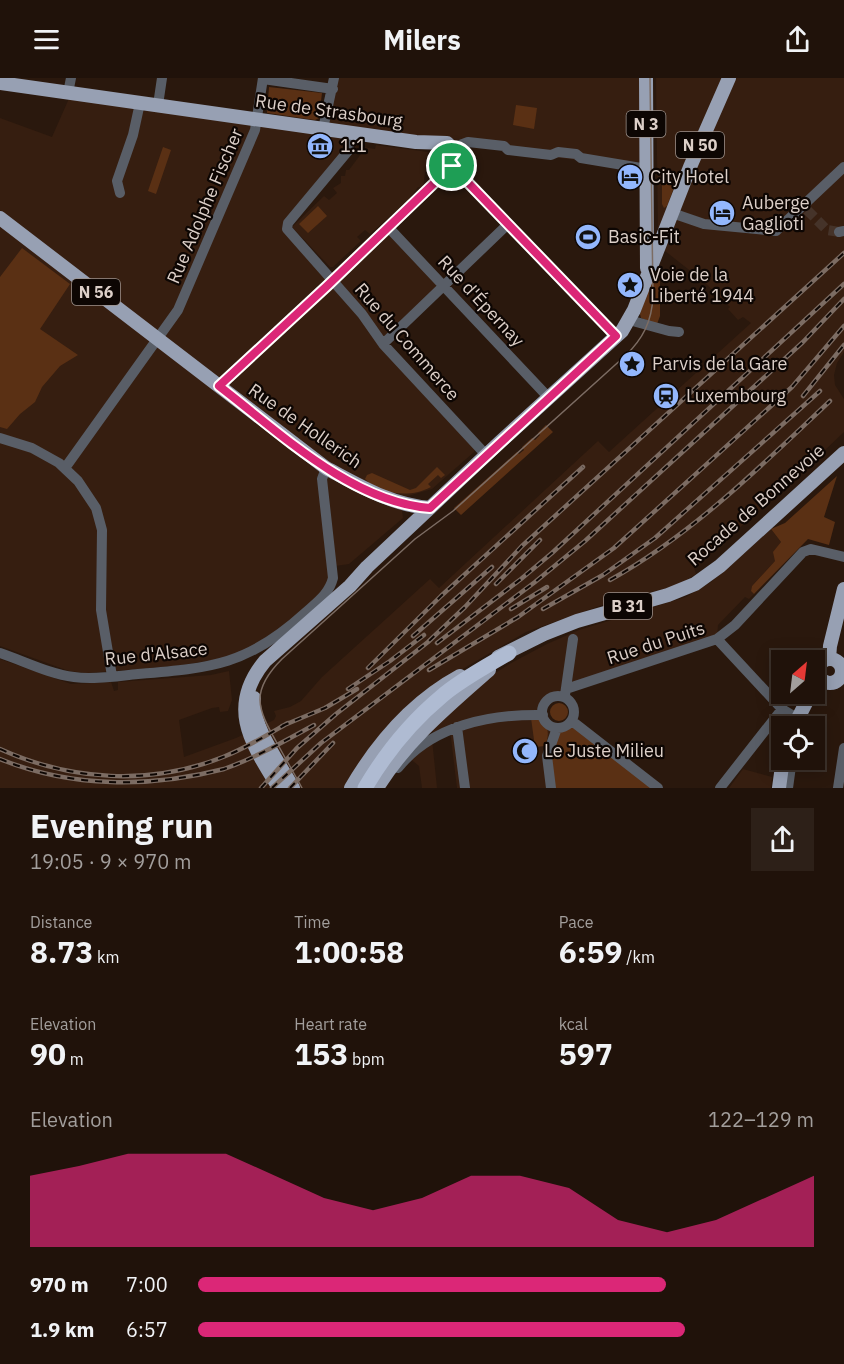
<!DOCTYPE html>
<html lang="en">
<head>
<meta charset="utf-8">
<style>
  body { margin:0; font-family:"IBM Plex Sans",sans-serif; background:#2d2018; color:#f1f3f6; height:100vh; display:flex; flex-direction:column; font-size:22px; white-space:nowrap }
  * { box-sizing:border-box; margin:0 }
  p { font-size:20px; color:#a29e9c }
  .icon { flex:none; width:33px; height:33px; fill:none; stroke:currentColor; stroke-width:2; stroke-linecap:round; stroke-linejoin:round }
  .map { position:relative; height:710px; overflow:hidden }
  .sheet { display:flex; flex-direction:column; background:#20120a; flex:1 }
  .sheet>* { flex:none }
  .needle { width:39px; rotate:28deg }
  .controls { position:absolute; left:771px; top:572px; display:grid; gap:12px }
  .controls a { display:grid; place-items:center; width:54px; height:54px; border-radius:0px; background:#20120a; box-shadow:0 3px 15px #0003,0 0 0 2px #3d322b; font-size:30px }
  .pin { position:absolute; display:grid; place-items:center; width:51px; height:51px; color:#fff; margin:-26px; border:3px solid #fff; border-radius:50%; box-shadow:0 2px 6px #0007 }
  .round { display:grid; place-items:center; flex:none; width:63px; height:63px; border-radius:0px; background:#2d2018 }
  .summary { display:flex; align-items:center; justify-content:space-between; height:102px; padding:0 30px }
  h1 { font-size:33px; font-weight:700; line-height:45px }
  .figures { display:grid; grid-template-columns:repeat(3,1fr); gap:9px; height:102px; padding:6px 30px }
  .figures div { display:grid; align-content:center }
  .figures b { font-size:30px; font-weight:700 }
  .figures small { font-size:16px; font-weight:400 }
  .figures p { font-size:16px }
  .chart { height:168px; padding:12px 30px }
  .chart p { display:flex; justify-content:space-between }
  .chart svg { width:100%; height:108px; margin-top:6px; fill:#db2777; opacity:.7 }
  ul { padding:0 30px; list-style:none; font-size:20px }
  li { display:grid; grid-template-columns:96px 72px 1fr; align-items:center; height:45px }
  li i { height:15px; border-radius:8px; background:#db2777 }
  header { display:flex; justify-content:space-between; align-items:center; height:78px; padding:0 30px; background:#20120a; font-size:27px; font-weight:700 }
  .map>svg:first-child { display:block }
  .built { fill:#361e10 }
  .green { fill:#5a3014 }
  .lines { fill:none; stroke-linecap:round; stroke-linejoin:round }
  .minor-tunnel { stroke:#453329; stroke-width:10; stroke-dasharray:10 5; stroke-linecap:butt }
  .minor { stroke:#595e67; stroke-width:10 }
  .major { stroke:#97a0b3; stroke-width:14 }
  .highway { stroke:#afbbd2; stroke-width:15 }
  .tram { stroke:#7c6c63; stroke-width:1.5 }
  .rail-casing { stroke:#7c6c63; stroke-width:4.5 }
  .rail { stroke:#0d0603; stroke-width:2; stroke-dasharray:7; stroke-linecap:butt }
  .route-casing { stroke:#fff; stroke-width:12 }
  .route { stroke:#db2777; stroke-width:8 }
  .labels { text-anchor:middle; stroke-width:4.5; stroke-linejoin:round; paint-order:stroke }
  .shield { fill:#0d0603; stroke:#9e938d; stroke-width:1.5 }
  .shield-label { font-size:16px; font-weight:bold; fill:#dccfc8 }
  .street-label { font-size:18px; fill:#dccfc8; stroke:#0d0603 }
  .poi-label { font-size:18px; fill:#dccfc8; stroke:#0d0603; text-anchor:start }
</style>
</head>
<body>
<header><svg class="icon" aria-label="menu" viewBox="0 0 24 24"><path d="M4 6h16M4 12h16M4 18h16"/></svg>Milers<svg class="icon" aria-label="share" viewBox="0 0 24 24"><path d="M12 15V3M7 8l5-5 5 5M5 13v7h14v-7"/></svg></header>
<div class="map">
<svg width="844" height="710" viewBox="0 0 844 710">
  <rect width="100%" height="100%" fill="#2a180d"/>
  <path class="built" d="M334 0H648L649 91 505 73 468 64 452 70 357 55 348 73 288 145 332 204 389 150 444 207 383 266 477 367 474 374 432 411 408 418 402 433 403 440 349 486 328 489 330 510 304 534 238 578 176 588 87 595 69 593 0 568V40L52 59 71 16 323 50Z
    M656 0H844V274L837 285 834 297 835 307 844 321V354L787 408 694 490 696 496 679 507 608 525 526 554 461 592 345 710H0V581L71 606 111 604 114 613 118 612V604L211 597 229 593 232 622 228 633 220 634 219 629 212 630 179 642 184 679 236 660 274 642 276 638 274 633 290 629 301 623 322 599 430 501 439 510 598 363 609 374 751 245 743 239 738 242 728 231 730 229 723 222 702 202 665 173 661 165 658 155Z
    M376 67 428 74 423 109H418L405 127 404 126 370 156 365 152 357 159 361 163 333 189H330L292 149 324 118 329 122 337 115 333 110 341 105V98H345L346 92H349L361 76 362 69 375 71Z
    M771 451 781 464 777 470 775 483 752 508 751 513 754 516 749 521 745 519 718 547 717 561 581 606 564 620H553L545 626 543 637 544 642 547 646 557 650 551 710H457L450 652 437 658 430 650 484 602 513 584 547 566 579 552 686 519 711 504 727 491Z
    M432 661 437 710H422L419 688 408 679Z
    M743 691 772 699 771 710H729Z"/>
  <path class="green" d="M269 9 322 15 319 40 315 42 267 35Z
    M516 27 537 30 534 51 513 47Z
    M163 69 171 72 156 116 148 113Z
    M662 90 668 96 674 98 680 93 667 128 664 130 662 126Z
    M318 128 327 138 308 155 299 146Z
    M22 170 70 206 40 251 78 277 60 288 42 309 35 324 20 336 7 351 0 349V199Z
    M651 203H660V238L657 246 641 240 640 236Z
    M546 347 553 354 461 437 454 430 517 374 519 376 524 372 522 369 532 360 535 362 540 357 538 355Z
    M437 389 445 397 441 400 438 397 428 406 431 409C411 420 381 417 365 401L367 397 372 395 410 412 416 410Z
    M837 398 824 439 835 444 829 467 808 461 754 516 751 513 752 508 775 483 773 474 781 464 771 451 785 445Z
    M550 634a9 9 0 1 1 18 0a9 9 0 1 1-18 0Z
    M531 640C548 642 551 653 545 668L535 669Z
    M572 643 658 710H551L550 666 560 650 565 649Z"/>
  <g class="lines">
    <path class="minor-tunnel" d="M807 132 827 152 839 154"/>
    <path class="minor" d="M263 1 333 11
      M68 15 71 0
      M158 27 162 0
      M323 51 334 0
      M351 54 348 73 288 145 287 151 362 236 383 266 487 378
      M452 88 616 258
      M120 115 117 103 133 57 140 25
      M672 135 704 146 776 153 844 89
      M389 150 549 320
      M839 154 844 153
      M629 242 669 253 679 254
      M383 266 508 146
      M219 308 327 208 452 88 454 73 452 70 468 64 504 68 508 72 551 77 558 74 576 76 581 80 647 91
      M0 360 32 370 59 385 78 403 96 430 102 452 101 532 112 598
      M65 390 178 232 255 52 263 0
      M717 561 735 547 803 474 811 471 844 479
      M0 575C24 583 49 596 74 599 94 602 117 598 138 596 212 590 248 587 305 535 317 524 329 516 333 500L322 401 326 390
      M566 611 717 561 782 631 797 640
      M565 617 573 561
      M542 634a16 16 0 1 1 32 0a16 16 0 1 1-32 0Z
      M572 643 658 710
      M457 649 465 710
      M398 690C432 647 491 636 543 637
      M551 710 547 678 557 650
      M720 710 782 631
      M788 710 792 681
      M838 710 844 670"/>
    <path class="major" d="M646 0 647 190
      M0 5 416 64 447 65 452 70
      M0 140 326 390C360 408 391 427 430 430
      M498 579 544 556 577 543 668 517 695 506 720 488 844 375
      M829 581 830 568 844 511
      M818 593a12 12 0 1 1 24 0a12 12 0 1 1-24 0Z
      M254 620C251 648 280 686 293 710
      M794 648 811 615
      M279 710C252 666 226 630 265 583L350 508 367 489 500 364 622 253 634 232 690 89 729 0
      M351 710C378 664 412 624 460 598
      M377 710C406 663 448 628 489 592
      M779 710 783 681"/>
    <path class="highway" d="M365 710C385 676 412 643 442 618 462 601 487 588 509 575"/>
    <path class="tram" d="M302 710C294 695 285 680 277 665 257 630 250 613 282 581L415 461 453 433 625 278C643 261 652 243 653 218L650 0"/>
    <defs>
      <path id="rail" d="M803 318 844 267
        M610 502C693 456 762 387 830 323
        M496 506 540 462
        M511 531 547 509
        M543 531 603 497 655 460 820 313
        M413 558 492 489
        M437 565 521 501 552 475 844 206
        M368 590 441 518 583 389
        M429 592 518 539 614 470 792 309 844 248
        M348 611 390 583 424 557
        M282 648 325 630 357 611
        M0 671C71 703 150 708 223 679 246 670 267 657 288 645
        M0 681C71 710 150 710 224 691 255 680 285 663 314 647
        M261 710 297 670 336 636 428 564 465 529 522 468 844 175
        M272 710 321 665 535 504 585 463 803 264 844 221
        M290 710 333 665"/>
    </defs>
    <use href="#rail" class="rail-casing"/>
    <use href="#rail" class="rail"/>
  </g>
  <g class="lines">
    <defs>
      <path id="route" d="M452 88 616 258 430 430C351 424 279 354 219 308L327 208Z"/>
    </defs>
    <use href="#route" class="route-casing"/>
    <use href="#route" class="route"/>
  </g>
  <defs>
    <symbol id="museum-disc" viewBox="-11 -11 22 22"><circle r="9.5" fill="#93b7fd" stroke="#0d0603"/><path d="M0-6L6-3V-2H-6V-3ZM-5-1h2V3h-2ZM-1-1h2V3h-2ZM3-1h2V3H3ZM-6 4H6V6H-6Z" fill="#111"/></symbol>
    <symbol id="hotel-disc" viewBox="-11 -11 22 22"><circle r="9.5" fill="#93b7fd" stroke="#0d0603"/><path d="M-6-4.5h1.5V1H6V5H4.5V3h-9V5H-6ZM-4 0a1.8 1.8 0 1 1 3.6 0ZM.5 0V-2.5h3Q6-2.5 6 0Z" fill="#111"/></symbol>
    <symbol id="stadium-disc" viewBox="-11 -11 22 22"><circle r="9.5" fill="#93b7fd" stroke="#0d0603"/><path d="M0-5a6.5 5 0 1 0 0 10a6.5 5 0 1 0 0-10ZM-3.5-1.8h7v3.6h-7Z" fill="#111"/></symbol>
    <symbol id="sight-disc" viewBox="-11 -11 22 22"><circle r="9.5" fill="#93b7fd" stroke="#0d0603"/><path d="M0-6L1.8-2.2L6-1.7L2.9 1.2L3.7 5.4L0 3.3L-3.7 5.4L-2.9 1.2L-6-1.7L-1.8-2.2Z" fill="#111"/></symbol>
    <symbol id="station-disc" viewBox="-11 -11 22 22"><circle r="9.5" fill="#93b7fd" stroke="#0d0603"/><path d="M-3-6H3Q5-6 5-4V2Q5 4 3 4L4.5 6H3L1.5 4h-3L-3 6H-4.5L-3 4Q-5 4-5 2V-4Q-5-6-3-6ZM-3.5-4v3h7v-3ZM-3.5 1v1.5H-2V1ZM2 1v1.5H3.5V1Z" fill="#111"/></symbol>
    <symbol id="mosque-disc" viewBox="-11 -11 22 22"><circle r="9.5" fill="#93b7fd" stroke="#0d0603"/><path d="M3.5-4.9A6 6 0 1 0 3.5 4.9A5 5 0 1 1 3.5-4.9Z" fill="#111"/></symbol>
  </defs>
  <g fill-rule="evenodd">
    <use href="#museum-disc" x="305" y="53" width="30" height="30"/>
    <use href="#hotel-disc" x="615" y="84" width="30" height="30"/>
    <use href="#hotel-disc" x="707" y="120" width="30" height="30"/>
    <use href="#stadium-disc" x="573" y="144" width="30" height="30"/>
    <use href="#sight-disc" x="615" y="192" width="30" height="30"/>
    <use href="#sight-disc" x="617" y="271" width="30" height="30"/>
    <use href="#station-disc" x="651" y="303" width="30" height="30"/>
    <use href="#mosque-disc" x="510" y="658" width="30" height="30"/>
  </g>
  <g class="labels">
    <g class="shield">
      <rect x="626.5" y="33" width="39" height="26" rx="4.5"/>
      <rect x="676" y="54" width="48" height="26" rx="4.5"/>
      <rect x="72" y="201" width="48" height="26" rx="4.5"/>
      <rect x="604" y="515" width="48" height="26" rx="4.5"/>
    </g>
    <g class="shield-label">
      <text x="646" y="52">N 3</text>
      <text x="700" y="73">N 50</text>
      <text x="96" y="220">N 56</text>
      <text x="628" y="534">B 31</text>
    </g>
    <g class="street-label">
      <text transform="translate(329 33) rotate(8)" y="6">Rue de Strasbourg</text>
      <text transform="translate(205 128) rotate(-67)" y="6">Rue Adolphe Fischer</text>
      <text transform="translate(481 223) rotate(47)" y="6">Rue d'Épernay</text>
      <text transform="translate(407 264) rotate(49)" y="6">Rue du Commerce</text>
      <text transform="translate(305 348) rotate(35)" y="6">Rue de Hollerich</text>
      <text transform="translate(756 427) rotate(-41)" y="6">Rocade de Bonnevoie</text>
      <text transform="translate(656 565) rotate(-18)" y="6">Rue du Puits</text>
      <text transform="translate(156 576) rotate(-6)" y="6">Rue d'Alsace</text>
    </g>
    <g class="poi-label">
      <text x="340" y="74">1:1</text>
      <text x="650" y="105">City Hotel</text>
      <text x="742" y="131">Auberge<tspan x="742" dy="21">Gaglioti</tspan></text>
      <text x="608" y="165">Basic-Fit</text>
      <text x="650" y="203">Voie de la<tspan x="650" dy="21">Liberté 1944</tspan></text>
      <text x="652" y="292">Parvis de la Gare</text>
      <text x="686" y="324">Luxembourg</text>
      <text x="544" y="679">Le Juste Milieu</text>
    </g>
  </g>
</svg>
<div class="controls">
<a><svg class="needle" viewBox="-14 -14 28 28"><path d="M0-13l5 13h-10z" fill="#e53935"/><path d="M0 13l5-13h-10z" fill="#a29e9c"/></svg></a>
<a><svg class="icon" aria-label="locate" viewBox="0 0 24 24"><circle cx="12" cy="12" r="6"/><path d="M12 2v4M12 18v4M2 12h4M18 12h4"/></svg></a>
</div>
<div class="pin" style="left:452px;top:88px;background:#1e9e55"><svg class="icon" aria-label="arrive" viewBox="0 0 24 24"><path d="M6 21V4h12l-3 4 3 4H6"/></svg></div>
</div>
<section class="sheet">
<div class="summary"><div><h1>Evening run</h1><p>19:05 · 9 × 970 m</p></div><a class="round"><svg class="icon" aria-label="share" viewBox="0 0 24 24"><path d="M12 15V3M7 8l5-5 5 5M5 13v7h14v-7"/></svg></a></div>
<div class="figures">
<div><p>Distance</p><b>8.73<small> km</small></b></div>
<div><p>Time</p><b>1:00:58</b></div>
<div><p>Pace</p><b>6:59<small> /km</small></b></div>
</div>
<div class="figures">
<div><p>Elevation</p><b>90<small> m</small></b></div>
<div><p>Heart rate</p><b>153<small> bpm</small></b></div>
<div><p>kcal</p><b>597</b></div>
</div>
<div class="chart"><p><span>Elevation</span>122–129 m</p>
<svg viewBox="0 0 160 44" preserveAspectRatio="none"><path d="M0 44V15L10 11L20 6L30 6L40 6L50 15L60 24L70 29L80 24L90 15L100 15L110 20L120 33L130 38L140 33L150 24L160 15V44z"/></svg>
</div>
<ul>
<li><b>970 m</b>7:00<i style="width:76%"></i></li>
<li><b>1.9 km</b>6:57<i style="width:79%"></i></li>
</ul>
</section>
</body>
</html>
